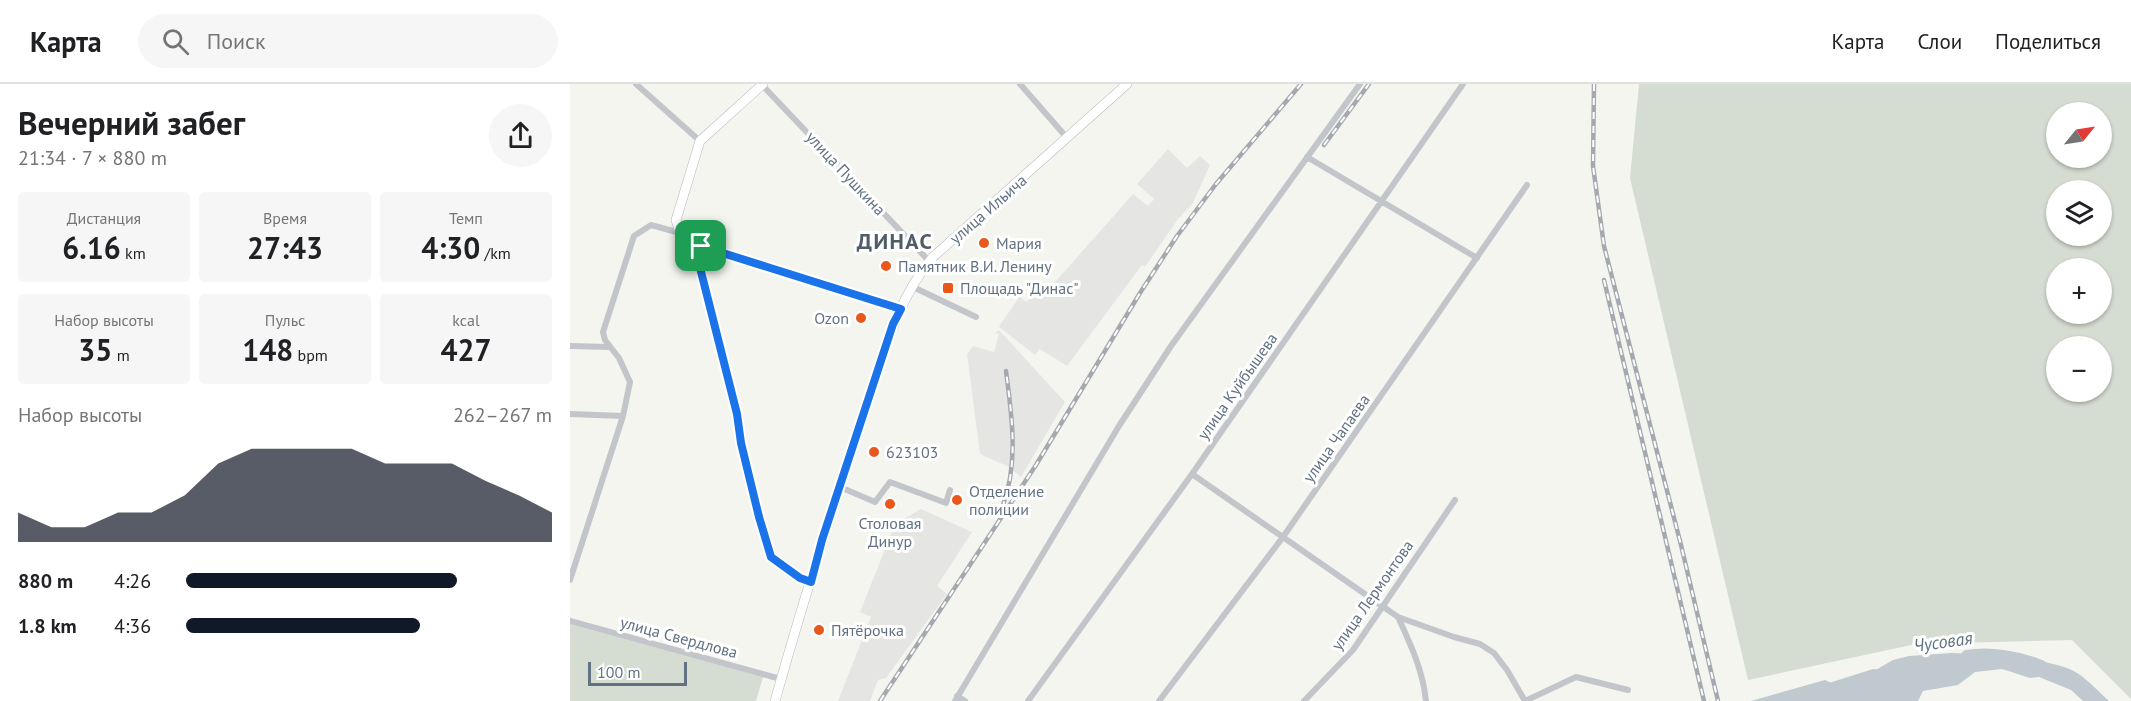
<!DOCTYPE html>
<html lang="ru">
<head>
<meta charset="utf-8">
<style>
  body { margin:0; font-family:"PT Sans",sans-serif; background:#f6f6f6; color:#202124; height:100vh; display:flex; flex-direction:column; font-size:22px; white-space:nowrap }
  * { box-sizing:border-box; margin:0 }
  p { font-size:20px; color:#757577 }
  .icon { flex:none; width:33px; height:33px; fill:none; stroke:currentColor; stroke-width:2; stroke-linecap:round; stroke-linejoin:round }
  .map { position:relative; flex:1; overflow:hidden }
  .side { display:flex; flex-direction:column; background:#fff; width:570px }
  .side>* { flex:none }
  .needle { width:39px; rotate:60deg }
  .fabs { position:absolute; left:1476px; top:18px; display:grid; gap:12px }
  .fabs a { display:grid; place-items:center; width:66px; height:66px; border-radius:50%; background:#fff; box-shadow:0 2px 4px #0004; font-size:30px }
  .scale { position:absolute; left:18px; bottom:15px; width:99px; box-sizing:border-box; padding-left:6px; border:3px solid #627283; border-top:0; font-size:16px; line-height:21px; white-space:nowrap; color:#627283; -webkit-text-stroke:4px #fff; paint-order:stroke }
  .pin { position:absolute; display:grid; place-items:center; width:51px; height:51px; color:#fff; margin:-26px; border-radius:12px; box-shadow:0 3px 9px #0006 }
  .round { display:grid; place-items:center; flex:none; width:63px; height:63px; border-radius:32px; background:#f6f6f6 }
  .head { display:flex; align-items:center; justify-content:space-between; height:102px; padding:0 18px }
  h1 { font-size:33px; font-weight:700; line-height:45px }
  .figures { display:grid; grid-template-columns:repeat(3,1fr); gap:9px; height:102px; padding:6px 18px }
  .figures div { display:grid; align-content:center; border-radius:6px; background:#f6f6f6; text-align:center }
  .figures b { font-size:30px; font-weight:700 }
  .figures small { font-size:16px; font-weight:400 }
  .figures p { font-size:16px }
  .chart { height:168px; padding:12px 18px }
  .chart p { display:flex; justify-content:space-between }
  .chart svg { width:100%; height:108px; margin-top:6px; fill:#111827; opacity:.7 }
  ul { padding:0 18px; list-style:none; font-size:20px }
  li { display:grid; grid-template-columns:96px 72px 1fr; align-items:center; height:45px }
  li i { height:15px; border-radius:8px; background:#111827 }
  header { display:flex; align-items:center; gap:36px; box-sizing:border-box; height:84px; padding:0 30px; background:#fff; border-bottom:2px solid #e0e0e0 }
  header strong { font-size:28px }
  nav { display:flex; gap:33px; margin-inline-start:auto; font-size:21px }
  .search { width:420px; height:54px; background:#f6f6f6; display:flex; align-items:center; gap:15px; box-sizing:border-box; padding:0 21px; border-radius:33px; color:#757577; font-size:22px }
  main { display:flex; flex:1; min-height:0 }
  .map>svg:first-child { display:block }
  .built { fill:#e5e6e4 }
  .green { fill:#d5dcd1; fill-rule:evenodd }
  .water { fill:#c0c9cf }
  .lines { fill:none; stroke-linecap:round; stroke-linejoin:round }
  .river { stroke:#c0c9cf; stroke-width:12 }
  .secondary-casing { stroke:#b4b9be; stroke-width:10 }
  .street { stroke:#c2c5c9; stroke-width:6 }
  .secondary { stroke:#fff; stroke-width:9 }
  .rail-casing { stroke:#a4a9af; stroke-width:4.5 }
  .rail { stroke:#fff; stroke-width:2; stroke-dasharray:7; stroke-linecap:butt }
  .route-casing { stroke:#fff; stroke-width:12 }
  .route { stroke:#1a73e8; stroke-width:8 }
  .poi-dot { fill:#eb571a; stroke:#fff; stroke-width:2 }
  .labels { text-anchor:middle; stroke-width:6; stroke-linejoin:round; paint-order:stroke }
  .street-label { font-size:16px; fill:#627283; stroke:#fff }
  .poi-label { font-size:16px; fill:#627283; stroke:#fff; text-anchor:start }
  .water-label { font-size:18px; font-style:italic; fill:#5e7580; stroke:#fff }
  .district-label { font-size:22px; font-weight:bold; letter-spacing:1.5px; fill:#505c68; stroke:#fff }
</style>
</head>
<body>
<header>
<strong>Карта</strong>
<div class="search"><svg class="icon" aria-label="search" viewBox="0 0 24 24"><circle cx="10" cy="10" r="6"/><path d="M15 15l6 6"/></svg>Поиск</div>
<nav><a>Карта</a><a>Слои</a><a>Поделиться</a></nav>
</header>
<main>
<section class="side">
<div class="head"><div><h1>Вечерний забег</h1><p>21:34 · 7 × 880 m</p></div><a class="round"><svg class="icon" aria-label="share" viewBox="0 0 24 24"><path d="M12 15V3M7 8l5-5 5 5M5 13v7h14v-7"/></svg></a></div>
<div class="figures">
<div><p>Дистанция</p><b>6.16<small> km</small></b></div>
<div><p>Время</p><b>27:43</b></div>
<div><p>Темп</p><b>4:30<small> /km</small></b></div>
</div>
<div class="figures">
<div><p>Набор высоты</p><b>35<small> m</small></b></div>
<div><p>Пульс</p><b>148<small> bpm</small></b></div>
<div><p>kcal</p><b>427</b></div>
</div>
<div class="chart"><p><span>Набор высоты</span>262–267 m</p>
<svg viewBox="0 0 160 44" preserveAspectRatio="none"><path d="M0 44V32L10 38L20 38L30 32L40 32L50 25L60 12L70 6L80 6L90 6L100 6L110 12L120 12L130 12L140 19L150 25L160 32V44z"/></svg>
</div>
<ul>
<li><b>880 m</b>4:26<i style="width:74%"></i></li>
<li><b>1.8 km</b>4:36<i style="width:64%"></i></li>
</ul>
</section>
<div class="map">
<svg width="1561" height="617" viewBox="0 0 1561 617">
  <rect width="100%" height="100%" fill="#f5f5f0"/>
  <path class="built" d="M598 65 617 84 630 72 640 81 623 119 608 135 575 183 572 181 497 282 470 265 465 271 429 243 432 238 450 212 456 218 462 213 470 215 563 110 578 122 584 115 567 100Z
    M429 246 495 318 451 393 439 383 410 370 397 270 403 262 424 268 429 250 425 249Z
    M351 425 402 448 367 502 377 510 316 594 308 596 300 617H268L301 533 290 528 325 440Z"/>
  <path class="green" d="M1069 0H1561V615L1502 556 1346 560 1178 596 1060 94ZM1486 28H1532V74H1486ZM1486 106H1532V152H1486ZM1486 184H1532V230H1486ZM1486 262H1532V308H1486Z
    M0 540 193 593 186 617H0Z"/>
  <path class="water" d="M1382 569C1412 570 1484 574 1507 589 1518 596 1529 608 1539 617H1513L1501 606 1469 593 1460 594 1432 585 1405 588 1388 601 1353 607 1348 617H1181L1255 596 1268 602 1290 595 1323 576 1339 572Z"/>
  <g class="lines">
    <path class="river" d="M1397 572C1420 568 1450 573 1471 582
      M1260 605 1304 591"/>
    <defs>
      <path id="secondary" d="M124 160 110 149 106 136 130 57 193 0
        M205 617C232 521 262 425 294 330 312 277 325 217 363 173L557 0"/>
    </defs>
    <use href="#secondary" class="secondary-casing"/>
    <path class="street" d="M66 0 130 57
      M450 0 498 55
      M192 1 359 177
      M737 73 907 174
      M124 160 167 330 171 359 189 433 201 473 230 494 241 498
      M124 160 331 225
      M343 203 406 233
      M0 262 39 263
      M0 330 53 332
      M622 390 828 533C841 561 853 587 856 617
      M270 403 305 418 320 398 376 419 380 406
      M0 496 53 332 60 298 49 274 35 256 33 248 64 152 81 141 110 149
      M828 533 884 553 910 560 924 569 937 586 955 617
      M0 537 211 595
      M387 612 395 617
      M385 617 549 342 601 262 790 0
      M458 617 622 390 893 0
      M589 617 713 453 957 101
      M734 617 783 566 885 416
      M955 617 1006 593 1058 606"/>
    <use href="#secondary" class="secondary"/>
    <defs>
      <path id="rail" d="M1024 0 1023 82 1034 162 1111 461 1148 617
        M754 61 799 0
        M1034 196 1134 617
        M432 424C449 380 442 333 436 287
        M310 617 466 381 570 209 607 152 646 100 731 0"/>
    </defs>
    <use href="#rail" class="rail-casing"/>
    <use href="#rail" class="rail"/>
  </g>
  <g class="lines">
    <defs>
      <path id="route" d="M124 160 331 225 323 240 252 456 241 498 230 494 201 473 189 433 171 359 167 330Z"/>
    </defs>
    <use href="#route" class="route-casing"/>
    <use href="#route" class="route"/>
  </g>
  <g class="poi-dot">
    <circle cx="414" cy="159" r="6"/>
    <circle cx="316" cy="182" r="6"/>
    <rect x="372" y="198" width="12" height="12" rx="3"/>
    <circle cx="291" cy="234" r="6"/>
    <circle cx="304" cy="368" r="6"/>
    <circle cx="387" cy="416" r="6"/>
    <circle cx="320" cy="420" r="6"/>
    <circle cx="249" cy="546" r="6"/>
  </g>
  <g class="labels">
    <g class="street-label">
      <text transform="translate(276 89) rotate(47)" y="6">улица Пушкина</text>
      <text transform="translate(418 125) rotate(-41)" y="6">улица Ильича</text>
      <text transform="translate(667 302) rotate(-55)" y="6">улица Куйбышева</text>
      <text transform="translate(766 354) rotate(-55)" y="6">улица Чапаева</text>
      <text transform="translate(802 511) rotate(-55)" y="6">улица Лермонтова</text>
      <text transform="translate(109 553) rotate(15)" y="6">улица Свердлова</text>
    </g>
    <g class="poi-label">
      <text x="426" y="165">Мария</text>
      <text x="328" y="188">Памятник В.И. Ленину</text>
      <text x="390" y="210">Площадь "Динас"</text>
      <text x="279" y="240" text-anchor="end">Ozon</text>
      <text x="316" y="374">623103</text>
      <text x="399" y="413">Отделение<tspan x="399" dy="18">полиции</tspan></text>
      <text x="320" y="445" text-anchor="middle">Столовая<tspan x="320" dy="18">Динур</tspan></text>
      <text x="261" y="552">Пятёрочка</text>
    </g>
    <g class="water-label">
      <text transform="translate(1373 558) rotate(-8)" y="6">Чусовая</text>
    </g>
    <g class="district-label">
      <text x="325" y="165">ДИНАС</text>
    </g>
  </g>
</svg>
<div class="fabs">
<a><svg class="needle" viewBox="-14 -14 28 28"><path d="M0-13l5 13h-10z" fill="#e53935"/><path d="M0 13l5-13h-10z" fill="#757577"/></svg></a>
<a><svg class="icon" aria-label="layers" viewBox="0 0 24 24"><path d="M12 4l9 5-9 5-9-5zM3 14l9 5 9-5"/></svg></a>
<a>+</a>
<a>−</a>
</div>
<div class="scale">100 m</div>
<div class="pin" style="left:131px;top:162px;background:#1e9e55"><svg class="icon" aria-label="arrive" viewBox="0 0 24 24"><path d="M6 21V4h12l-3 4 3 4H6"/></svg></div>
</div>
</main>
</body>
</html>
